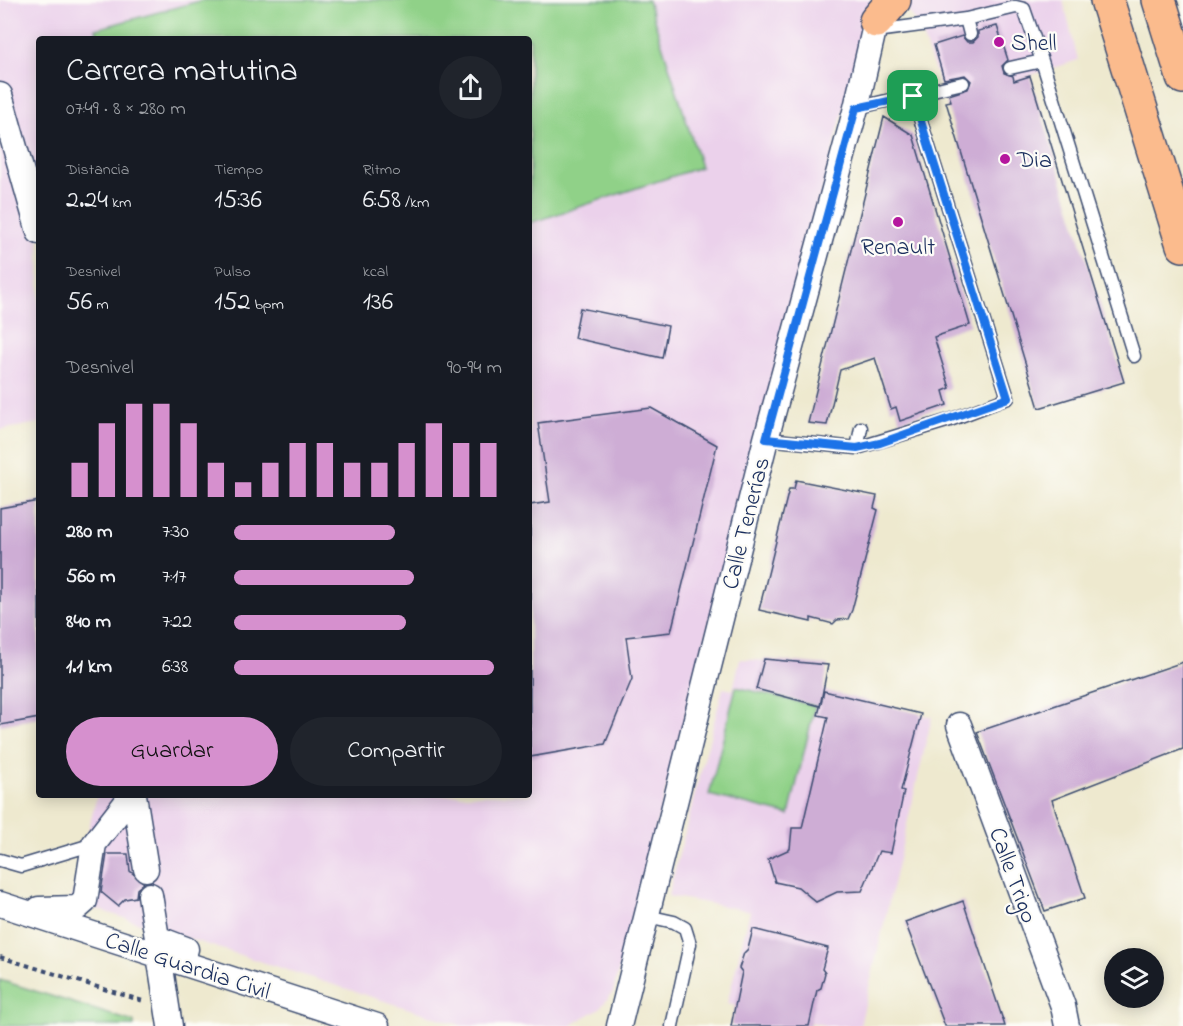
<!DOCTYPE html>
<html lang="es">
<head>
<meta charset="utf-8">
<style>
  body { margin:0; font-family:"Indie Flower",sans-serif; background:#20242c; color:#f1f3f6; height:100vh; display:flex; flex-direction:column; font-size:22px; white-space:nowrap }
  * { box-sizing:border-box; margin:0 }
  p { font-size:20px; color:#9ea1a6 }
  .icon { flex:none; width:33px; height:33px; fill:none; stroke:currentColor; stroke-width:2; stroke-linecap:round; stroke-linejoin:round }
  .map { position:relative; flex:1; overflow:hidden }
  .drawer { position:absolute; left:36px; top:36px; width:496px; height:762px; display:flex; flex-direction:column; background:#171b24; border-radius:6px; box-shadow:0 3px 15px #0003 }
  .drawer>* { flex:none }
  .tools { position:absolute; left:1104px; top:948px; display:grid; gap:12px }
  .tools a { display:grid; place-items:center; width:60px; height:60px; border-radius:50%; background:#171b24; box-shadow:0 3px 15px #0003; font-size:30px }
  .pin { position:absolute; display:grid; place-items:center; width:51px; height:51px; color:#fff; margin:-26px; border-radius:12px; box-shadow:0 3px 9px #0006 }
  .round { display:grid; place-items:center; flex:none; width:63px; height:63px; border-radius:32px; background:#20242c }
  .headline { display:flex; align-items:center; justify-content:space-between; height:102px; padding:0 30px }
  h1 { font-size:33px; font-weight:600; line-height:45px }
  .metrics { display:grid; grid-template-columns:repeat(3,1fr); gap:9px; height:102px; padding:6px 30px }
  .metrics div { display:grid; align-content:center }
  .metrics b { font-size:26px; font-weight:600 }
  .metrics small { font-size:16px; font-weight:400 }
  .metrics p { font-size:16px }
  .chart { height:168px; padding:12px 30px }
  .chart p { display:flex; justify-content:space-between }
  .chart svg { width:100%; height:108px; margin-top:6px; stroke:#d690ce; stroke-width:6 }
  .action { display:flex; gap:12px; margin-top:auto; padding:12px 30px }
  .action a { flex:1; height:69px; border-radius:36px; background:#d690ce; color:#111; font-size:24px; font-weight:600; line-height:69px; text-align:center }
  .action a+a { background:#20242c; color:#f1f3f6 }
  ul { padding:0 30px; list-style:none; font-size:20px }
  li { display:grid; grid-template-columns:96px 72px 1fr; align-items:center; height:45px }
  li i { height:15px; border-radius:8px; background:#d690ce }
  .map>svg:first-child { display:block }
  .built { fill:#ebd1eb }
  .green { fill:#90d188; stroke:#568073; stroke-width:1.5 }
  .building { fill:#ceadd5 }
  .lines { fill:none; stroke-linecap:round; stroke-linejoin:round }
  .service-casing { stroke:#3b4b6f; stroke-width:15 }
  .minor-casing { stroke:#3b4b6f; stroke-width:27 }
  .motorway-casing { stroke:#3b4b6f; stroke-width:36 }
  .path { stroke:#3b4b6f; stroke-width:4; stroke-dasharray:4.5 4.5; stroke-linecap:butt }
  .service { stroke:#fff; stroke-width:12 }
  .minor { stroke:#fff; stroke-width:24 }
  .motorway { stroke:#fbbb8d; stroke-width:33 }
  .route-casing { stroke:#fff; stroke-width:12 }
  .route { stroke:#1a73e8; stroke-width:8 }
  .poi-dot { fill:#b5179e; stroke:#fdfcf7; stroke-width:2 }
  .labels { text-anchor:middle; stroke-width:4.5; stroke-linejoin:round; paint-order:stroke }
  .poi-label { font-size:24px; fill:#1b2f5e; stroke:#fdfcf7; text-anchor:start }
  .street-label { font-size:24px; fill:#1b2f5e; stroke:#fdfcf7 }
</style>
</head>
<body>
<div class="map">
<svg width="1183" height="1026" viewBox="0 0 1183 1026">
  <rect width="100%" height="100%" fill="#fdfcf7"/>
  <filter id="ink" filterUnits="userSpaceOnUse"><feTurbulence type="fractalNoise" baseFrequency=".0167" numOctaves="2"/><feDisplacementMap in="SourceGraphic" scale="12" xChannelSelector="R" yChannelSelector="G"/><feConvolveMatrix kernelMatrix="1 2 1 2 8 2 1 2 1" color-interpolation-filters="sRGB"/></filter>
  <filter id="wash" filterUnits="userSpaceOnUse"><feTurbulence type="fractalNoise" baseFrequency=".008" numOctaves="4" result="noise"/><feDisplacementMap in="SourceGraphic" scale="24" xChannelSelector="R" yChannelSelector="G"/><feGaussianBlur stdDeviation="1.35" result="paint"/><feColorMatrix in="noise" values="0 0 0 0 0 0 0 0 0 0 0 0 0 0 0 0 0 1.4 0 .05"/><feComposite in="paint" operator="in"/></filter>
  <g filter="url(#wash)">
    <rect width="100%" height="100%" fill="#eee9cf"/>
    <path class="built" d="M0 0H872L613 992 600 1008 570 1026H463L71 901 97 795H530V39H39V423L0 430Z
      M909 0H1063L1078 60 946 102 918 24 908 12Z
      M740 659 828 665 823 690 932 717 860 1026H828L727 1004 750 911 668 896 723 688 733 690Z"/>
    <path class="green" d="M203 0H648L701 167 530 223V39H99L96 29Z
      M736 687 815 706 789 815 709 795Z
      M0 980 134 1022V1026H0Z"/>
    <g id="blocks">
      <path class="building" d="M997 26 1008 60 1002 66 1004 73 1013 76 1014 81 1030 76 1124 382 1039 408 946 102 951 101 949 95 968 89 971 81 965 75 944 79 934 45 962 36 967 42H973L978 37V31Z
        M884 117 913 135 970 325 934 337 950 388 943 391 947 405 900 421 896 407 891 409 875 358 840 370 827 425 808 423Z
        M580 308 668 326 662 358 574 338Z
        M651 408 717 445 671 632 626 637 632 679 605 744 530 757V505L550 502 538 423Z
        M796 480 877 496 874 508 878 510 852 610 848 619 837 620 833 624 811 618V622L759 610 789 489H794Z
        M39 501V718L0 725V508Z
        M764 659 828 665 820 706 756 689Z
        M1183 662V749L1052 800 1085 898 1045 911 977 732Z
        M824 691 921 714 901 790 904 791 891 853 879 851 862 891 837 892 816 902 798 887 775 882 768 859 790 849 792 828H802L828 717 818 715Z
        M107 854H128L130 871 144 883 137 889 136 897 125 899 118 906 101 892Z
        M963 901 1005 1026H945L905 922Z
        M753 929 828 948 822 969 825 973 821 988 817 990 809 1026H731L742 972 739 968 744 953 748 949Z"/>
    </g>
  </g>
  <g filter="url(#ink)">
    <use href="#blocks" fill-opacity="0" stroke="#3b4b6f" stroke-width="1.5"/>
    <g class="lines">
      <defs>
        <path id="service" d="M966 19 970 34
          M876 31 966 19 1016 7 1024 9 1042 61
          M1010 68 1042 61 1134 356
          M856 108 963 83
          M766 439 857 448 950 420 1008 398 913 96
          M857 448 861 428
          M0 860 21 866 94 844
          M647 916 674 922 685 928 690 944 672 1026"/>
        <path id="minor" d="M0 95 39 232
          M959 725 1063 1006 1067 1026
          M134 795 146 869
          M150 895 157 938 186 949
          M0 904 377 1026
          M39 909 77 908 85 901 94 844 132 795
          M159 955 170 1026
          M619 1026 766 439 856 108 876 21"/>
        <path id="motorway" d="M1107 0 1183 245
          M1159 0 1183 77
          M876 21 894 0"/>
      </defs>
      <use href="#service" class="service-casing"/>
      <use href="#minor" class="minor-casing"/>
      <use href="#motorway" class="motorway-casing"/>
      <path class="path" d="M0 957 143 1001"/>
      <use href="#service" class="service"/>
      <use href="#minor" class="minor"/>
      <use href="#motorway" class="motorway"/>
    </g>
  </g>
  <g class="lines" filter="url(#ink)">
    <defs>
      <path id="route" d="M913 96 1008 398 880 443 857 448 766 439 856 108Z"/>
    </defs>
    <use href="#route" class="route-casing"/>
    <use href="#route" class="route"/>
  </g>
  <g class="poi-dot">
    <circle cx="999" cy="42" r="6"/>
    <circle cx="1005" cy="159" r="6"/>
    <circle cx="898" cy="222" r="6"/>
  </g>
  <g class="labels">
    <g class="poi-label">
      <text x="1011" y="50">Shell</text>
      <text x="1017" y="167">Dia</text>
      <text x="898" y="254" text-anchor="middle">Renault</text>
    </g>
    <g class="street-label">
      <text transform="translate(745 523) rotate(-76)" y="8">Calle Tenerías</text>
      <text transform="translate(1014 875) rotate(70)" y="8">Calle Trigo</text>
      <text transform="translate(188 965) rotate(18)" y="8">Calle Guardia Civil</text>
    </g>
  </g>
</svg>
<div class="tools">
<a><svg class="icon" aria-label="layers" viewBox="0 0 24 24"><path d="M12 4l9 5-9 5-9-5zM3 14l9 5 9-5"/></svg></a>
</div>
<div class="pin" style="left:913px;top:96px;background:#1e9e55"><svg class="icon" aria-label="arrive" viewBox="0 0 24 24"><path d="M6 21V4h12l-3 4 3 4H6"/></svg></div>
<section class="drawer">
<div class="headline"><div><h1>Carrera matutina</h1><p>07:49 · 8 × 280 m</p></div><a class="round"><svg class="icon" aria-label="share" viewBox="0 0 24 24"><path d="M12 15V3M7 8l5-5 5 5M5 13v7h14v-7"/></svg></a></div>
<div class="metrics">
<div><p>Distancia</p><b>2.24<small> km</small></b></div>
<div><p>Tiempo</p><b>15:36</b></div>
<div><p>Ritmo</p><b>6:58<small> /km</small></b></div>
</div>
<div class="metrics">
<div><p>Desnivel</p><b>56<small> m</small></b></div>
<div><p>Pulso</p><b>152<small> bpm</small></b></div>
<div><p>kcal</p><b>136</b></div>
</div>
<div class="chart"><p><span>Desnivel</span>90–94 m</p>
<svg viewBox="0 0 160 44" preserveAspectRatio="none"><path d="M5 44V30M15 44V14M25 44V6M35 44V6M45 44V14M55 44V30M65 44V38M75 44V30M85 44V22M95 44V22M105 44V30M115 44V30M125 44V22M135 44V14M145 44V22M155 44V22"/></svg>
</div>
<ul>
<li><b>280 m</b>7:30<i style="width:60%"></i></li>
<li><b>560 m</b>7:17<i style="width:67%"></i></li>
<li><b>840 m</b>7:22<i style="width:64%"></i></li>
<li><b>1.1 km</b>6:38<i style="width:97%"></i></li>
</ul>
<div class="action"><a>Guardar</a><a>Compartir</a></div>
</section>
</div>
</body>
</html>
